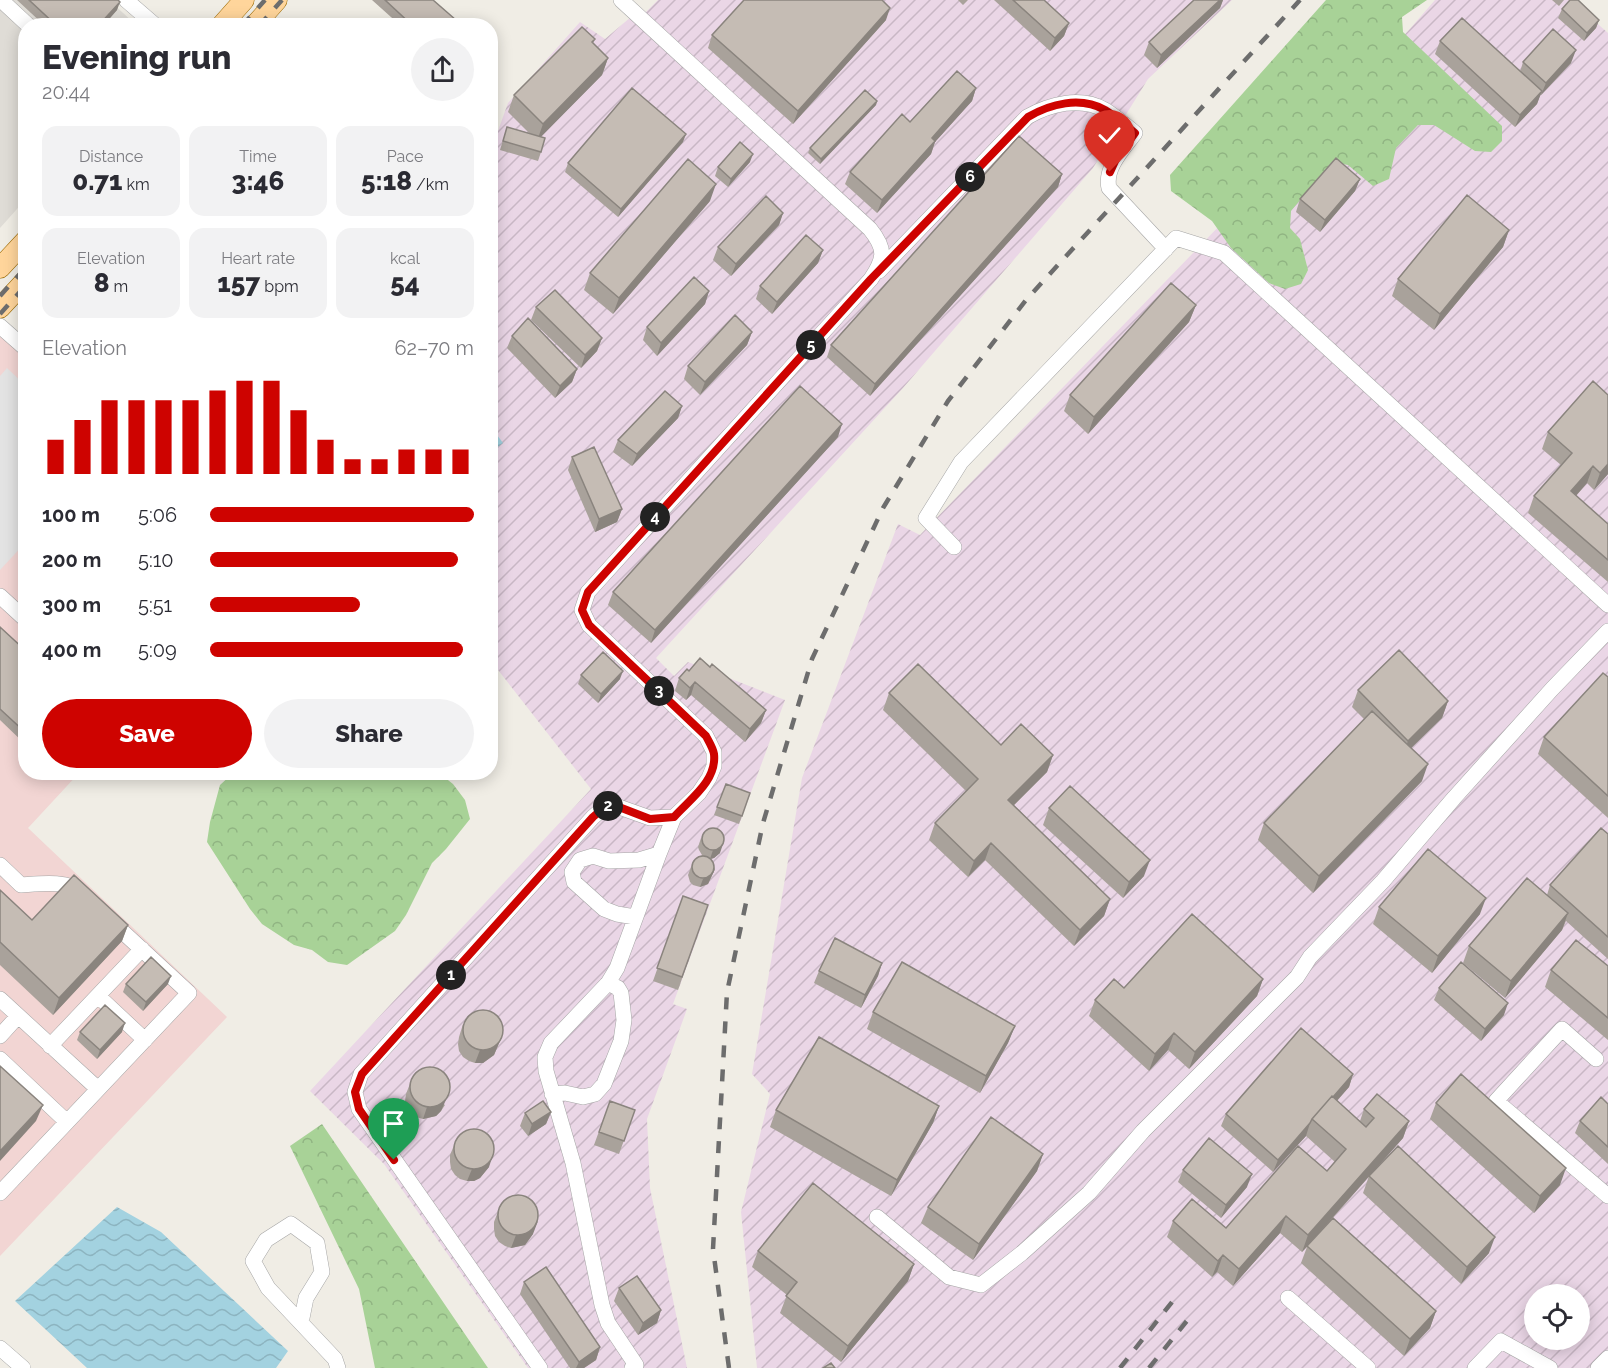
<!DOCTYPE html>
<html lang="en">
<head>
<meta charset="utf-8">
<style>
  body { margin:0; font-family:Raleway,sans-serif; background:#f2f2f3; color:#2b2b33; height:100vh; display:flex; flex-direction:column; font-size:22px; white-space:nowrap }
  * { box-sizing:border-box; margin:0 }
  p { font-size:20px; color:#7c7c81 }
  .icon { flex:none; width:33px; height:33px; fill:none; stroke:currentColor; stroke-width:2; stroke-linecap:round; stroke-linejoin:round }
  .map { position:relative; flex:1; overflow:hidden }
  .panel { position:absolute; left:18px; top:18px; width:480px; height:762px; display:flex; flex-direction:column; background:#fff; border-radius:24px; box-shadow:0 3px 15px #0003 }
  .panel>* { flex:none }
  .controls { position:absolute; left:1524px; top:1284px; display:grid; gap:12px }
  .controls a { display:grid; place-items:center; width:66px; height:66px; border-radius:50%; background:#fff; box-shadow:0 3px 15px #0003; font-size:30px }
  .pin { position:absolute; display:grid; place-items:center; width:51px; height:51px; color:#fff; margin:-62px -26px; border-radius:50% 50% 50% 0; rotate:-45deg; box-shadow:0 0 6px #0007 }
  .pin .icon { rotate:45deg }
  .km { position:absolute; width:30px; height:30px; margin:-15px; border-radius:50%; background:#222; color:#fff; font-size:16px; line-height:30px; text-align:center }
  .round { display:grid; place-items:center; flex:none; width:63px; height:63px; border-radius:32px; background:#f2f2f3 }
  .headline { display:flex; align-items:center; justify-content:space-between; height:102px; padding:0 24px }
  h1 { font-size:33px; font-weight:800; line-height:45px }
  .metrics { display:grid; grid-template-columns:repeat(3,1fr); gap:9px; height:102px; padding:6px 24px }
  .metrics div { display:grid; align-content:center; border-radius:15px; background:#f2f2f3; text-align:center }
  .metrics b { font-size:26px; font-weight:800 }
  .metrics small { font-size:16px; font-weight:400 }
  .metrics p { font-size:16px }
  .chart { height:168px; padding:12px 24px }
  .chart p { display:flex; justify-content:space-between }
  .chart svg { width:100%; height:108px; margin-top:6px; stroke:#ce0300; stroke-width:6 }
  .cta { display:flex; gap:12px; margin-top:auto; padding:12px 24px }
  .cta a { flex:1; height:69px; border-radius:36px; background:#ce0300; color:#fff; font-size:24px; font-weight:800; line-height:69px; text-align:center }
  .cta a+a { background:#f2f2f3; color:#2b2b33 }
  ul { padding:0 24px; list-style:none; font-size:20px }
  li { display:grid; grid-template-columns:96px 72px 1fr; align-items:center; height:45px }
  li i { height:15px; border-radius:8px; background:#ce0300 }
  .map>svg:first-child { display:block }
  .commercial { fill:#f2d5d3 }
  .industrial { fill:url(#industrial-furrows); fill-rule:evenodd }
  .airport { fill:#dfdcd6 }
  .forest { fill:url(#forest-crowns) }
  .parking { fill:#e3e3e3 }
  .water { fill:url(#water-waves) }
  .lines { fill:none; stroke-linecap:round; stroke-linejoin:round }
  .minor-casing { stroke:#a6a6a6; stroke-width:16 }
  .major-casing { stroke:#9a6900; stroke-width:21 }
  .minor { stroke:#fff; stroke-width:15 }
  .major { stroke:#ffd59b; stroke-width:20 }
  .rail { stroke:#6d6d6d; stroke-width:4.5; stroke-dasharray:12 12; stroke-linecap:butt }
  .wall { fill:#a9a29b }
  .shaded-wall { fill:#8a847e }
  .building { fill:#c5bcb4; stroke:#8a847e; stroke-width:1.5 }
  .route-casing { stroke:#fff; stroke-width:12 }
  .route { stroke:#ce0300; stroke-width:8 }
</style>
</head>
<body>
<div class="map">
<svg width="1608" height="1368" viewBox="0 0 1608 1368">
  <defs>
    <pattern id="industrial-furrows" width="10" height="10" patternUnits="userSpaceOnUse" patternTransform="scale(1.5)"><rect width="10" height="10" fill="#ead6e6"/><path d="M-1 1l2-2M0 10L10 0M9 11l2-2" fill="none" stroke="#c8b7c5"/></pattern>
    <pattern id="forest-crowns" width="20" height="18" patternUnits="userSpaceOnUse" patternTransform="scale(1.5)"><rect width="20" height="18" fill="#a8d297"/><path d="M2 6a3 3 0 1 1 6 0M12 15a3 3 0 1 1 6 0" fill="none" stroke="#90b482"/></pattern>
    <pattern id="water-waves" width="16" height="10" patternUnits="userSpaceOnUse" patternTransform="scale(1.5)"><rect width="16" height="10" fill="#a3d2e0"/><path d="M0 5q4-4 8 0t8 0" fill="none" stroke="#8cb4c0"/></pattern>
  </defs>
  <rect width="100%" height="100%" fill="#f0ede5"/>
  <path class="commercial" d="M0 335 25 340 26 772 79 773 28 828 227 1017 0 1256Z"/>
  <path class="industrial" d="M658 0H1232L1148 79 1093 168 903 388 656 658 674 676 688 662 785 700 673 1004 687 1009 647 1119 650 1188 687 1368H528L384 1164 310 1091 591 789 491 661 490 153 508 103 580 22 605 39 638 11 642 16Z
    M1435 0H1573L1572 1 1608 33V1368H757L741 1212 770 1094 752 1074 802 778 898 524 920 535 1408 31ZM1534 1294H1580V1340H1534Z"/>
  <path class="airport" d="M0 0H109L136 25 26 26 25 200 0 228Z"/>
  <path class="forest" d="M1326 0H1427L1402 17 1403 32 1502 126V141L1491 152 1475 151 1434 125H1418L1396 148 1389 179 1373 186 1348 165 1332 162 1291 211 1290 228 1300 239 1308 270 1301 284 1285 289 1269 283 1231 248 1212 221 1171 191 1170 175Z
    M233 773H439L453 784 465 800 470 819 446 849 432 863 406 915 395 931 347 965 328 962 312 950 294 945 262 924 250 909 207 842 210 822 220 785Z
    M322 1124 488 1368H375L359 1289 290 1146Z"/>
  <path class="parking" d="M7 368 25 385 26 542 0 570V376Z"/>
  <path class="water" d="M491 404H493L497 435 503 443 491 452 498 475 491 504Z
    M117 1207 161 1232 288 1351 276 1368H87L15 1301Z"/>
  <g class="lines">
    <defs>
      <path id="minor" d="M1 0 29 26
        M126 0 156 26
        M621 0 870 229C886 249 885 258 871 279L588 592 582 610 589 625 706 736 714 752V766L709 778 699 793 674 817 659 854 617 968 608 983 551 1043 545 1057 546 1071 573 1163 602 1305 608 1323 636 1365 632 1368
        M879 271 1027 117C1050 104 1080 96 1105 110 1115 116 1125 125 1135 133 1124 148 1104 168 1109 188L1166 249
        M0 326 26 349
        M954 547 926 518 961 462 1176 238 1224 253 1608 605
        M0 596 26 620
        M0 865 21 885C38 884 68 880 81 892
        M635 917 617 914 604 909 574 882 572 872 580 860 593 856 609 861 639 860 659 854
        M98 996 145 1040
        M0 999 98 1089
        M0 1036 18 1016
        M50 1046 142 949
        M0 1059 67 1122
        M1596 1059 1562 1029 1496 1101 1608 1196
        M552 1094 565 1093 583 1097 595 1094 604 1084 621 1041 624 1020 621 993 618 988 608 983
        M0 1193 189 993 111 921
        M877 1217 949 1277 981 1285 1022 1253 1089 1193 1143 1131 1297 977 1310 957 1383 881 1454 798 1552 689 1608 631
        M1288 1298 1368 1368
        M302 1318 306 1298 322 1272 317 1243 291 1224 266 1240 253 1261 268 1288 335 1359 338 1368
        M0 1348 23 1368
        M540 1368 359 1109 355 1092 361 1074 593 817 606 806 619 807 650 818 674 817
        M1475 1368 1501 1341 1550 1368
        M1598 1368 1608 1358"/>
      <path id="major" d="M221 26 244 0
        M254 26 277 0
        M0 268 26 240
        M0 308 26 280"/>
    </defs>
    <use href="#minor" class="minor-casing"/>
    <use href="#major" class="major-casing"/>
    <use href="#minor" class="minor"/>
    <use href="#major" class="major"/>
    <path class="rail" d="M242 26 265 0
      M259 26 282 0
      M0 296 26 267
      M0 314 26 285
      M729 1368 713 1249 727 992 763 823 812 659 883 508 948 401 1026 300 1300 0
      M1120 1368 1172 1302
      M1149 1368 1190 1317"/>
  </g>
  <path class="wall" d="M17 0H118L117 10 103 26H45Z
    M372 0H433L456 20 454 26H401Z
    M958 0H968L963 5Z
    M994 0H1044L1069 23 1064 36 1050 51Z
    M1194 0H1223L1220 8 1157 68 1144 55 1149 42Z
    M1552 0H1564L1559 6Z
    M1562 9 1599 20 1596 28 1584 41 1558 18Z
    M886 20 793 124 708 48 712 35Z
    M595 39 593 44 608 58 602 75 541 136V152L538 161 500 150 507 127 529 133 508 112 514 95Z
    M1440 41 1520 72 1523 62 1571 63 1541 95H1540L1537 104 1515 127 1435 54Z
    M976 88 972 101 935 142 931 154 877 213 845 184 850 172 910 122Z
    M877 101 876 105 820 164 808 153 810 148Z
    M683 142 618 217 565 172 568 163Z
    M750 162 728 187 715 176 718 167Z
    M1062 174 1058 187 870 396 827 357 831 345Z
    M1360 179 1355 191 1320 232 1296 212 1300 199Z
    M710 201 613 314 584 290 590 273Z
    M783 213 779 225 731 276 713 260 718 247Z
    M1509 230 1503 247 1434 330 1392 296 1398 279Z
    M823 250 818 263 772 314 756 299 760 286Z
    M709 291 705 304 657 356 643 340 647 327Z
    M1196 305 1189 322 1088 434 1064 411 1070 395Z
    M536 307 602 338 597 351 581 368 531 320Z
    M752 332 747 345 700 395 684 379 688 366Z
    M512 336 577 369 572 382 555 398 507 348Z
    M1608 395V474L1594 490 1587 483 1576 496 1608 524V582L1528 513 1534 496 1561 465 1542 449 1548 432Z
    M682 406 678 418 632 466 613 452 618 440Z
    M838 437 651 643 608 605 613 592Z
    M572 457 622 509 617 522 595 532 568 470Z
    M0 627 26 651V745L0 720Z
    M710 667 766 710 761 723 745 742 691 695 686 700 675 691 679 678 689 671Z
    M581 675 620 679 598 703 578 684Z
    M1608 677V818L1538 754 1544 737Z
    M1358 690 1448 701 1442 718 1411 748 1422 781 1313 893 1258 840 1264 823 1364 719 1352 707Z
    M889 693 1001 745 1053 755 1047 772 1014 805 1110 899 1104 916 1074 946 985 860 968 877 929 840 935 823 966 791 883 710Z
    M750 793 739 824 714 815 717 807Z
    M1049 808 1144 876 1123 898 1043 825Z
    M1608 834V959L1566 921 1562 930 1505 998 1463 963 1469 946 1547 895 1550 885Z
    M701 838 720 853 714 858 711 859 715 869 708 884 700 887 693 885 690 882 688 875 691 867 702 855 699 850 698 847Z
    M0 890 32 920 128 925 122 941 53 1015 0 965Z
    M683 896 708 905 678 990 653 981Z
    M1379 907 1480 914 1432 973 1373 924Z
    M882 963 878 976 861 1008 814 983 819 971Z
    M1608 966V1040L1545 987 1551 970Z
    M1263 979 1257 996 1189 1069 1168 1050 1149 1071 1089 1016 1095 1000 1124 988Z
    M126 984H168L143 1011 123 992Z
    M1439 988 1504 1015 1481 1041 1434 1000Z
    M873 1012 1015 1026 1008 1043 980 1093 867 1029Z
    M463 1024 502 1036 494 1055 483 1063H475L469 1061 463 1057 459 1051 458 1044 459 1037Z
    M80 1032H122L97 1059 77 1040Z
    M1353 1074 1349 1087 1337 1101 1360 1121 1364 1109 1409 1121 1403 1138 1330 1221 1436 1311 1430 1328 1404 1356 1301 1263 1307 1247 1302 1252 1280 1233 1233 1286 1217 1272 1212 1277 1167 1237 1173 1221 1226 1228 1327 1171 1335 1162 1306 1136 1273 1172 1221 1126 1226 1114Z
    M411 1081 445 1105 441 1111 436 1116 423 1119 416 1117 411 1113 407 1107 405 1101 406 1094Z
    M610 1101 635 1110 619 1154 594 1145Z
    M1436 1103 1560 1185 1534 1213 1430 1119Z
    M1608 1104V1164L1575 1133 1580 1121Z
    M939 1106 933 1123 891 1196 770 1127 776 1110Z
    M551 1112 546 1124 528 1136 520 1126 525 1113Z
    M455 1143 489 1167 480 1178 474 1181H467L460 1179 455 1175 451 1169 450 1162V1155Z
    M1043 1154 1037 1171 973 1260 921 1223 928 1207Z
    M1183 1170 1247 1187 1221 1218 1178 1182Z
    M1369 1176 1489 1253 1461 1284 1363 1193Z
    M499 1209 533 1234 525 1245 511 1248 505 1246 499 1242 495 1236 494 1229V1222Z
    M758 1251 914 1264 908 1281 841 1362 780 1313 787 1295 752 1267Z
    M524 1282 600 1347 596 1360 584 1368H570L520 1294Z
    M619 1288 661 1310 657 1323 638 1335 614 1301Z"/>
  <path class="shaded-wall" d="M1220 0H1223L1220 8 1157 68 1161 55Z
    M120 2 117 10 103 26H98Z
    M890 8 886 20 793 124 798 111Z
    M1599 20 1596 28 1584 41 1587 33Z
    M1069 23 1064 36 1050 51 1055 38Z
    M1576 50 1571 63 1541 95 1546 83Z
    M608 58 602 75 537 141 543 124Z
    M976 88 972 101 935 142 931 154 877 213 882 200 932 138Z
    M1542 91 1537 104 1515 127 1520 115Z
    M877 101 876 105 820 164 821 159Z
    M686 134 683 142 618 217 621 209Z
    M753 154 750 162 728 187 731 179Z
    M1062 174 1058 187 870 396 875 384Z
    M1360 179 1355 191 1320 232 1325 220Z
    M716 184 710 201 613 314 619 298Z
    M783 213 779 225 731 276 736 264Z
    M1509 230 1503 247 1434 330 1440 314Z
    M823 250 818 263 772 314 777 302Z
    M709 291 705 304 657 356 661 343Z
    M1196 305 1189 322 1088 434 1094 417Z
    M752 332 747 345 700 395 705 382Z
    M602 338 597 351 581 368 585 355Z
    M577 369 572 382 555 398 560 386Z
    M682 406 678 418 632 466 637 454Z
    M842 424 838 437 651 643 655 630Z
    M1608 464V474L1594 490 1600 473Z
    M1593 466 1587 483 1565 508 1571 491Z
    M622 509 617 522 595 532 599 519Z
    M623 671 620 679 598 703 601 694Z
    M695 682 691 695 686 700 690 688Z
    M1448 701 1442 718 1402 757 1408 741Z
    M766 710 761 723 745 742 750 729Z
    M1053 755 1047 772 1002 817 1008 800Z
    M1428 764 1422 781 1313 893 1319 876Z
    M991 843 985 860 968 877 974 861Z
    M723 844 720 853 714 858 710 859 713 850Z
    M1150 860 1144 876 1123 898 1129 882Z
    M715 869 708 884 700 887 703 879Z
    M1486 898 1480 914 1432 973 1438 956Z
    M1110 899 1104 916 1074 946 1080 930Z
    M1568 913 1562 930 1505 998 1511 981Z
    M128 925 122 941 53 1015 59 998Z
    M882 963 878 976 861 1008 865 995Z
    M171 976 168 984 143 1011 146 1002Z
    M1263 979 1257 996 1189 1069 1195 1052Z
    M1508 1003 1504 1015 1481 1041 1485 1029Z
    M125 1023 122 1032 97 1059 100 1050Z
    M1015 1026 1008 1043 980 1093 986 1076Z
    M1174 1033 1168 1050 1149 1071 1155 1054Z
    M502 1036 494 1055 483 1063H475L480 1050Z
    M1353 1074 1349 1087 1317 1123 1313 1120Z
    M449 1093 441 1111 436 1116 423 1119 427 1107Z
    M43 1105 36 1121 0 1161V1151Z
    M939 1106 933 1123 891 1196 897 1180Z
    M551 1112 546 1124 528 1136 532 1124Z
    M1409 1121 1403 1138 1302 1252 1308 1235Z
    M1310 1123 1306 1136 1273 1172 1278 1160Z
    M1043 1154 1037 1171 973 1260 979 1244Z
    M493 1155 489 1167 480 1178 474 1181H467L472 1169Z
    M1566 1168 1560 1185 1534 1213 1540 1196Z
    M1252 1174 1247 1187 1221 1218 1226 1205Z
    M1286 1216 1280 1233 1233 1286 1239 1269Z
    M538 1221 533 1234 525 1245 511 1248 516 1235Z
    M1495 1237 1489 1253 1461 1284 1467 1267Z
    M1223 1255 1217 1272 1212 1277 1218 1261Z
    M914 1264 908 1281 841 1362 848 1346Z
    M661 1310 657 1323 638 1335 643 1323Z
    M1436 1311 1430 1328 1404 1356 1410 1339Z
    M600 1347 596 1360 584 1368H576L579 1362Z"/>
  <path class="building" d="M29 0H118L120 2 98 26H57Z
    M385 0H433L456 20 451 26H413Z
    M744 0H882L890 8 798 111 712 35Z
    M1013 0H1044L1069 23 1055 38Z
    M1194 0H1220L1161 55 1149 42Z
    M1570 0H1578L1599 20 1587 33 1562 9Z
    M1462 18 1542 91 1520 115 1440 41Z
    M582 27 595 39 592 42 608 58 543 124 514 95Z
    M1553 29 1576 50 1546 83 1523 62Z
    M957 71 976 88 932 138 935 141 882 200 850 172 902 114 910 122Z
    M632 88 686 134 621 209 568 163Z
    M865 90 877 101 821 159 810 148Z
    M507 127 545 138 541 152 503 141Z
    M1019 136 1062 174 875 384 831 345Z
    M740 142 753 154 731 179 718 167Z
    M1336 158 1360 179 1325 220 1300 199Z
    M688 159 716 184 619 298 590 273Z
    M1467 195 1509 230 1440 314 1398 279Z
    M766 196 783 213 736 264 718 247Z
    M806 235 823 250 777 302 760 286Z
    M694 277 709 291 661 343 647 327Z
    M1171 283 1196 305 1094 417 1070 395Z
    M555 290 602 338 585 355 536 307Z
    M735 315 752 332 705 382 688 366Z
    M528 318 577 369 560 386 512 336Z
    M1593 381 1608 395V464L1600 473 1593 466 1571 491 1608 524V560L1534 496 1572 453 1548 432Z
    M800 386 842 424 655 630 613 592Z
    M665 391 682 406 637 454 618 440Z
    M594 447 622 509 599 519 572 457Z
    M0 627 26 651V733L0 709Z
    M1399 650 1448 701 1408 741 1358 690Z
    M603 652 623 671 601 694 581 675Z
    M700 658 710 667 712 664 766 710 750 729 695 682 690 688 679 678 687 669 689 671Z
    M918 664 1001 745 1021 724 1053 755 1008 800 1110 899 1080 930 991 843 974 861 935 823 978 779 889 693Z
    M1603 673 1608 677V796L1544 737Z
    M1372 711 1428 764 1319 876 1264 823Z
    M726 784 750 793 742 816 717 807Z
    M1070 786 1150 860 1129 882 1049 808Z
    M702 839a11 11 0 1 1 22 0a11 11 0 1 1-22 0Z
    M1601 828 1608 834V937L1550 885Z
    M1428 849 1486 898 1438 956 1379 907Z
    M692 867a11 11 0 1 1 22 0a11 11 0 1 1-22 0Z
    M74 875 128 925 59 998 0 942V890L32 920Z
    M1527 878 1568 913 1511 981 1469 946Z
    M683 896 708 905 682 977 657 968Z
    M1192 914 1263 979 1195 1052 1174 1033 1155 1054 1095 1000 1114 979 1124 988Z
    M835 938 882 963 865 995 819 971Z
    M1576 940 1608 966V1018L1551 970Z
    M151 957 171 976 146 1002 126 984Z
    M902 962 1015 1026 986 1076 873 1012Z
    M1461 962 1508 1003 1485 1029 1439 988Z
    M105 1005 125 1023 100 1050 80 1032Z
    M463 1030a20 20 0 1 1 40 0a20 20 0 1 1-40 0Z
    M1301 1028 1353 1074 1333 1097 1332 1096 1312 1119 1310 1123 1278 1160 1226 1114Z
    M819 1037 939 1106 897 1180 776 1110Z
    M0 1066 43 1105 0 1151Z
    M410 1087a20 20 0 1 1 40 0a20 20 0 1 1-40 0Z
    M1461 1074 1566 1168 1540 1196 1436 1103Z
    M1377 1094 1409 1121 1308 1235 1286 1216 1239 1269 1223 1255 1218 1261 1173 1221 1192 1199 1226 1228 1298 1146 1327 1171 1346 1149 1312 1119 1332 1096 1366 1127 1374 1118 1364 1109Z
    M1601 1097 1608 1104V1147L1580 1121Z
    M543 1101 551 1112 532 1124 525 1113Z
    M610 1101 635 1110 624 1141 599 1132Z
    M991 1117 1043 1154 979 1244 928 1207Z
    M454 1149a20 20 0 1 1 40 0a20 20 0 1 1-40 0Z
    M1209 1138 1252 1174 1226 1205 1183 1170Z
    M1398 1146 1495 1237 1467 1267 1369 1176Z
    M813 1183 914 1264 848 1346 786 1296 797 1282 758 1251Z
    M498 1215a20 20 0 1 1 40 0a20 20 0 1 1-40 0Z
    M1333 1218 1436 1311 1410 1339 1307 1246Z
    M546 1267 600 1347 579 1362 524 1282Z
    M637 1276 661 1310 643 1323 619 1288Z
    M831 1363 835 1368H823Z"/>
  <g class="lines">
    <defs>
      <path id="route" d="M394 1160 359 1109 355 1092 362 1074 593 817 606 806 619 807 650 819 674 817C690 799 717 781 714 754 713 748 709 742 706 736L589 625 582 610 588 592 871 279 1028 117C1050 104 1080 96 1105 110 1115 116 1125 125 1135 133L1115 161 1110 172"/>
    </defs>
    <use href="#route" class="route-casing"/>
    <use href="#route" class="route"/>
  </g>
</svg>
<div class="controls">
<a><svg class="icon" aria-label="locate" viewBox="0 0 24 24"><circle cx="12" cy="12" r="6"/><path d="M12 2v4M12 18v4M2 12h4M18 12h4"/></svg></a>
</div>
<div class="pin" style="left:394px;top:1160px;background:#1e9e55"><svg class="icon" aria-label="arrive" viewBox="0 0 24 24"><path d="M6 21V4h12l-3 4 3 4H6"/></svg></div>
<div class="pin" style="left:1110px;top:172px;background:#d93025"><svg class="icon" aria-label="check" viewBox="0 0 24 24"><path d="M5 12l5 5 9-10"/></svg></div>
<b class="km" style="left:451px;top:975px">1</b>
<b class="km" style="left:608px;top:806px">2</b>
<b class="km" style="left:659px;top:691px">3</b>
<b class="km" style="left:655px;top:517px">4</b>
<b class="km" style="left:811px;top:345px">5</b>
<b class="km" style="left:970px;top:177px">6</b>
<section class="panel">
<div class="headline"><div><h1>Evening run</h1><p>20:44</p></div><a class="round"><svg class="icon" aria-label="share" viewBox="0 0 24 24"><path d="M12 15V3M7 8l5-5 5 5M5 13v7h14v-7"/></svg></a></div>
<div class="metrics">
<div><p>Distance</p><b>0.71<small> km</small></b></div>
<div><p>Time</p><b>3:46</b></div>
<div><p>Pace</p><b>5:18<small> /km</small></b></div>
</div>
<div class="metrics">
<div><p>Elevation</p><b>8<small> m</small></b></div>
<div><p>Heart rate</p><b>157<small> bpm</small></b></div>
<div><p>kcal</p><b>54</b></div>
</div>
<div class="chart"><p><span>Elevation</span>62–70 m</p>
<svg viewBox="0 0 160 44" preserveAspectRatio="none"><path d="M5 44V30M15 44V22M25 44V14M35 44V14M45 44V14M55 44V14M65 44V10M75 44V6M85 44V6M95 44V18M105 44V30M115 44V38M125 44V38M135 44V34M145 44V34M155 44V34"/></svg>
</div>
<ul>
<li><b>100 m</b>5:06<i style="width:100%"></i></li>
<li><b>200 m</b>5:10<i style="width:94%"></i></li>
<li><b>300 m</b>5:51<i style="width:57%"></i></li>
<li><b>400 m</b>5:09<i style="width:96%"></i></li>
</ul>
<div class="cta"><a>Save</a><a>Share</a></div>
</section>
</div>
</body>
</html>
